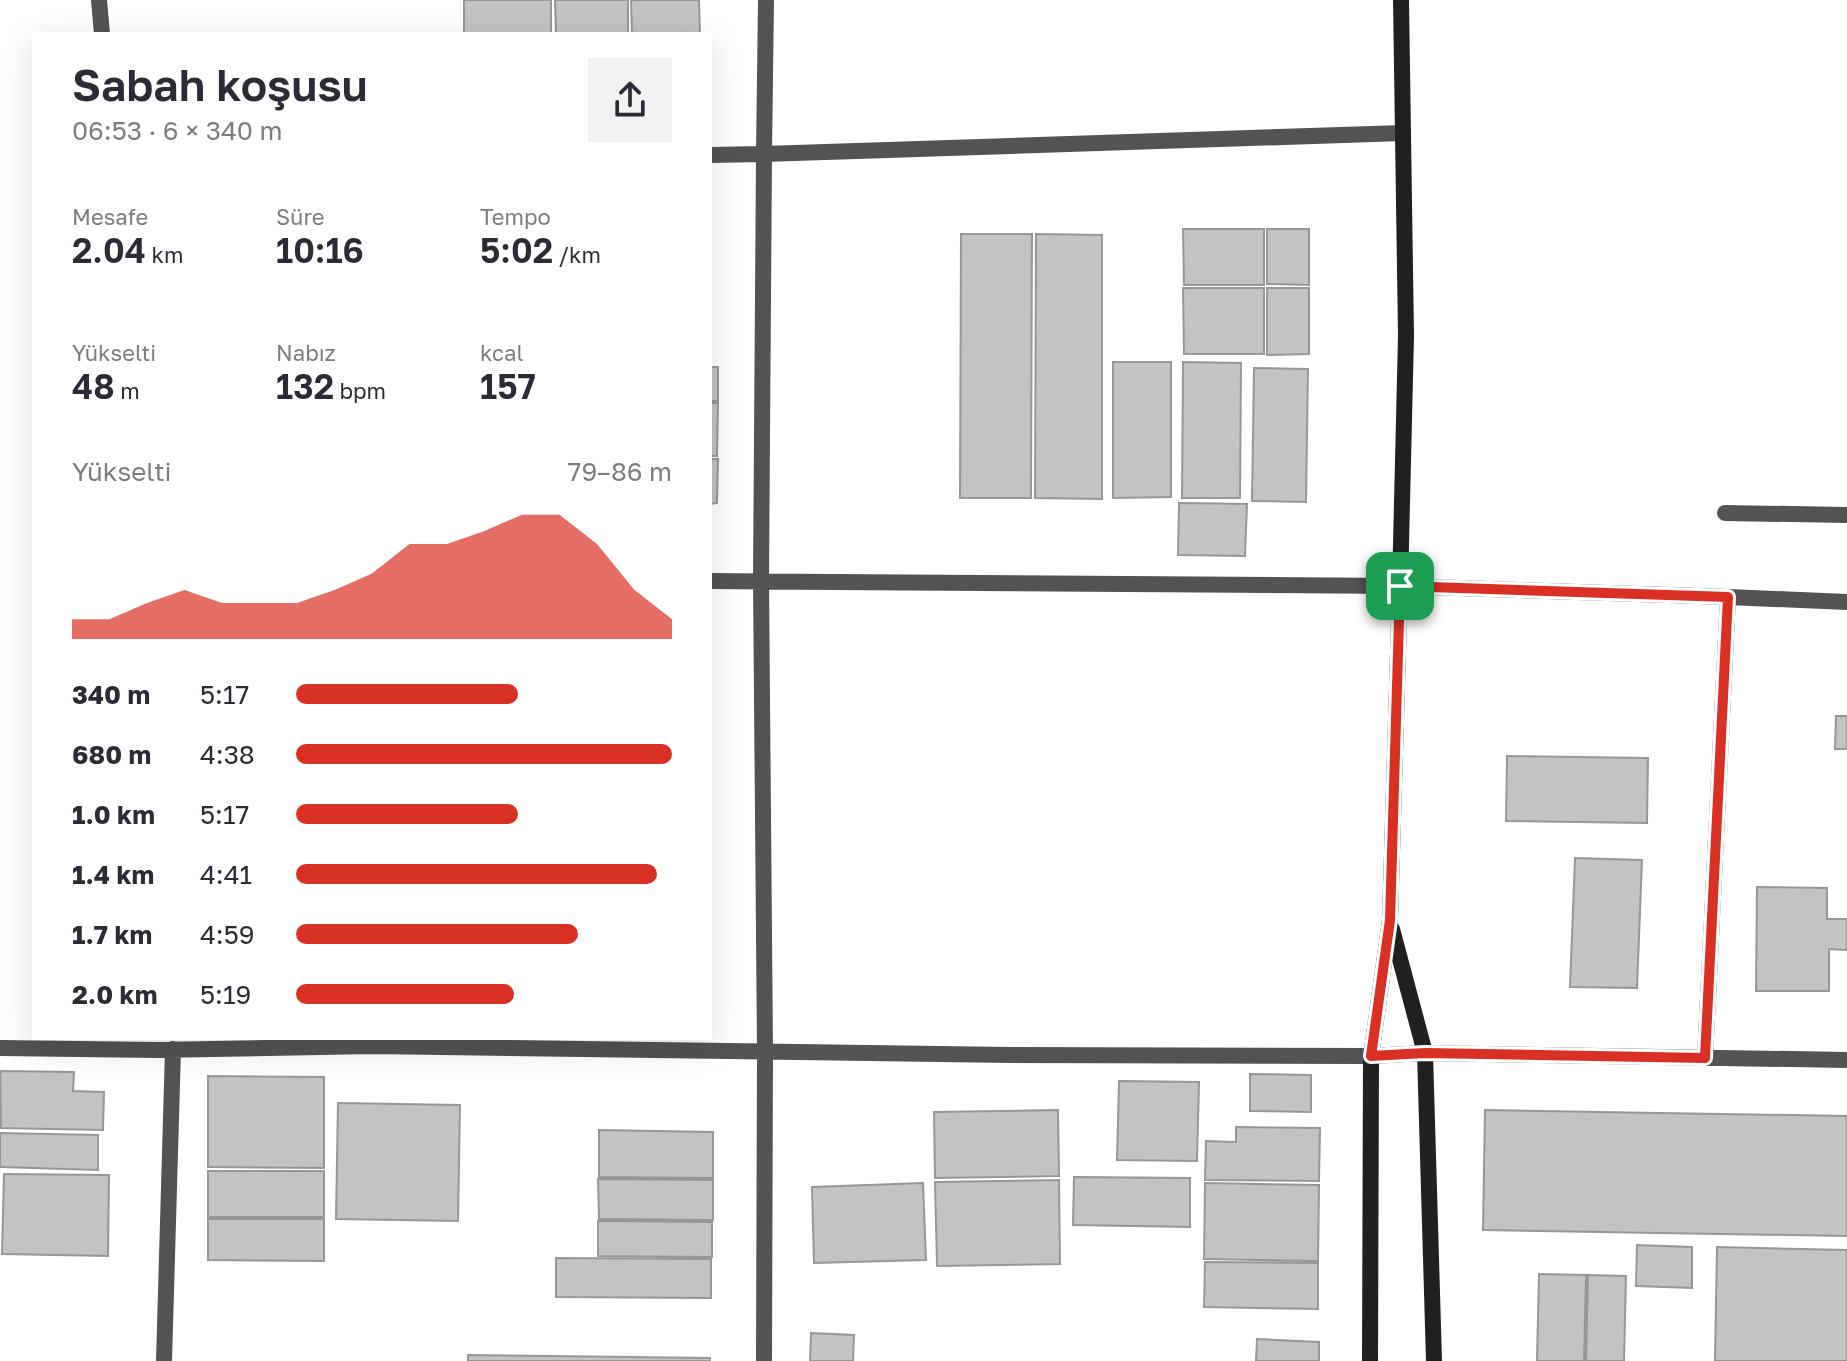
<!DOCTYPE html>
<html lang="tr">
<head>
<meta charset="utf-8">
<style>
  body { margin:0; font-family:"Golos Text",sans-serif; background:#f2f2f3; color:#2b2b33; height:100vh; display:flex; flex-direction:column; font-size:30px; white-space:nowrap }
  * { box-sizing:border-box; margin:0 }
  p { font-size:26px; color:#7c7c81 }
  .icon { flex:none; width:44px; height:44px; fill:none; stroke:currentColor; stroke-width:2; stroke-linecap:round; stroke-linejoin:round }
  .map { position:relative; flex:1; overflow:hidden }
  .panel { position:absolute; left:32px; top:32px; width:680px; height:1008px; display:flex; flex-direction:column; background:#fff; border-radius:0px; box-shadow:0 8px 32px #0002 }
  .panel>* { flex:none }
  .pin { position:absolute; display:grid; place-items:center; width:68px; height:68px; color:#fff; margin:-34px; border-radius:16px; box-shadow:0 4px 12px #0006 }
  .round { display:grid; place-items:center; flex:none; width:84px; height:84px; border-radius:0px; background:#f2f2f3 }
  .head { display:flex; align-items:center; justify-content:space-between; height:136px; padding:0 40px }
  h1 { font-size:44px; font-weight:600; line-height:60px }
  .stats { display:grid; grid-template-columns:repeat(3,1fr); gap:12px; height:136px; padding:8px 40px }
  .stats div { display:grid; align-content:center }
  .stats b { font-size:34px; font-weight:600 }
  .stats small { font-size:22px; font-weight:400 }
  .stats p { font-size:22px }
  .chart { height:224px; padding:16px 40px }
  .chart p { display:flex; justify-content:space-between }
  .chart svg { width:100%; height:144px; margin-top:8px; fill:#d93025; opacity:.7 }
  ul { padding:0 40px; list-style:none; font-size:26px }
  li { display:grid; grid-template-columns:128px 96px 1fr; align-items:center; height:60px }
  li i { height:20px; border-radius:10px; background:#d93025 }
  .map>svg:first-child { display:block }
  .building { fill:#c3c3c3; stroke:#979797; stroke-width:2 }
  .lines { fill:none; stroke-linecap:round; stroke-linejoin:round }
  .lane { stroke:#535353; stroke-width:16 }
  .street { stroke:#535353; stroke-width:16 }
  .secondary { stroke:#202020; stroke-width:16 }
  .route-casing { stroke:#fff; stroke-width:16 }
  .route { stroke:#d93025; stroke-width:10 }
</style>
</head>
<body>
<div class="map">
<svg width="1847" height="1361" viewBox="0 0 1847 1361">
  <rect width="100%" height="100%" fill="#fff"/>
  <path class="building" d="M464 0H551V34H464Z
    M555 0H628V34H556Z
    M631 0H699L700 34H632Z
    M1183 229H1264V285H1184Z
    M1267 229H1309V285L1267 284Z
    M961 234H1032L1031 498H960Z
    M1036 234 1102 235V499L1035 498Z
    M1183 288H1264V354H1184Z
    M1267 288H1309V354L1267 355Z
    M1113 362H1171V497L1113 498Z
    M1183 362 1241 363 1240 498H1182Z
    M710 367H718V401H710Z
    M1254 368 1308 369 1306 502 1252 501Z
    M710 403H718L717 456H710Z
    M710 459H718L717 503 710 504Z
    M1179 503 1247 504 1245 556 1178 555Z
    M1836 716H1847V749H1835Z
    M1507 756 1648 758 1647 823 1506 821Z
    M1575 858 1642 860 1637 988 1570 987Z
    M1757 887 1827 888V919H1847V950L1829 949V991H1756Z
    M0 1071 74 1072 73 1091 104 1092 103 1130 1 1128Z
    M1250 1074 1311 1075V1112L1250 1111Z
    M208 1076 324 1077V1168L208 1167Z
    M1119 1081 1199 1082 1197 1161 1117 1160Z
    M338 1103 460 1105 458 1221 336 1219Z
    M1058 1110 1059 1176 935 1178 934 1112Z
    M1485 1110 1847 1116V1236L1483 1230Z
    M1236 1127 1320 1128 1319 1181 1205 1180 1206 1141 1236 1142Z
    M599 1130 713 1132V1178L599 1177Z
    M0 1133 98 1135V1170L0 1167Z
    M208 1171H324V1217H208Z
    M4 1174 109 1175 108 1256 2 1254Z
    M1074 1177 1190 1178V1227L1073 1225Z
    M598 1179 713 1180V1220L599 1219Z
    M1059 1180 1060 1264 937 1266 935 1182Z
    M923 1183 926 1260 814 1263 812 1187Z
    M1205 1183 1319 1185 1318 1261 1204 1259Z
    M208 1219H324V1261L208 1260Z
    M598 1221 712 1222V1257L598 1256Z
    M1637 1245 1692 1247V1288L1636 1286Z
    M1717 1247 1847 1250V1361H1715Z
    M556 1258 711 1259V1298L556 1297Z
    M1205 1262 1318 1263V1309L1204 1307Z
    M1539 1274 1586 1275 1584 1361H1537Z
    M1588 1275 1626 1276 1624 1361H1586Z
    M811 1333 854 1335 853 1361H810Z
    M1257 1339 1319 1342V1361H1256Z
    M468 1355 710 1358V1361H468Z"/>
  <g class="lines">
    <path class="lane" d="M1725 513 1847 515"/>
    <path class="street" d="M99 0 102 34
      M766 0 764 154 1403 133
      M710 155 764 154 761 580 765 1052 764 1361
      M710 581 1400 586 1728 597
      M0 1048 156 1050 372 1046 1010 1055 1371 1056 1425 1053 1847 1060
      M1705 1058 1728 597 1847 602
      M164 1361 173 1049"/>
    <path class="secondary" d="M1392 929 1425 1053 1434 1361
      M1370 1361 1371 1056 1390 920 1400 586 1406 336 1401 0"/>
  </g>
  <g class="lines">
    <defs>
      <path id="route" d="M1400 586 1728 597 1705 1058 1425 1053 1371 1056 1390 920Z"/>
    </defs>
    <use href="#route" class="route-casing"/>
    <use href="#route" class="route"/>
  </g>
</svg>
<div class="pin" style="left:1400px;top:586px;background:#1e9e55"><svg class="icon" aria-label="arrive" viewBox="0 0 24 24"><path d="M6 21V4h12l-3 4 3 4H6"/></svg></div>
<section class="panel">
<div class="head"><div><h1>Sabah koşusu</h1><p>06:53 · 6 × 340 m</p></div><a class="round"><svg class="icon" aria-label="share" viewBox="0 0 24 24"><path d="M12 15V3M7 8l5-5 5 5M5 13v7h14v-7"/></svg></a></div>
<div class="stats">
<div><p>Mesafe</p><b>2.04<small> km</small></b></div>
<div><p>Süre</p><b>10:16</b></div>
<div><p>Tempo</p><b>5:02<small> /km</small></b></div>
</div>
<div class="stats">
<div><p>Yükselti</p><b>48<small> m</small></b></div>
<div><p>Nabız</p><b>132<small> bpm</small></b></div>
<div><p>kcal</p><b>157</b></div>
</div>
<div class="chart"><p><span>Yükselti</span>79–86 m</p>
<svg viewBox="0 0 160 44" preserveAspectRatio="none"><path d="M0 44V38L10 38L20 33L30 29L40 33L50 33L60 33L70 29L80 24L90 15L100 15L110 11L120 6L130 6L140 15L150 29L160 38V44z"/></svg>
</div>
<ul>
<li><b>340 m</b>5:17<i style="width:59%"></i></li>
<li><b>680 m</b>4:38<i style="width:100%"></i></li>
<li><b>1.0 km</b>5:17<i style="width:59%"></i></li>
<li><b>1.4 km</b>4:41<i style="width:96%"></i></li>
<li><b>1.7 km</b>4:59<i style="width:75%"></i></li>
<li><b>2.0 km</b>5:19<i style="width:58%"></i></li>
</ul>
</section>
</div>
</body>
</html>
